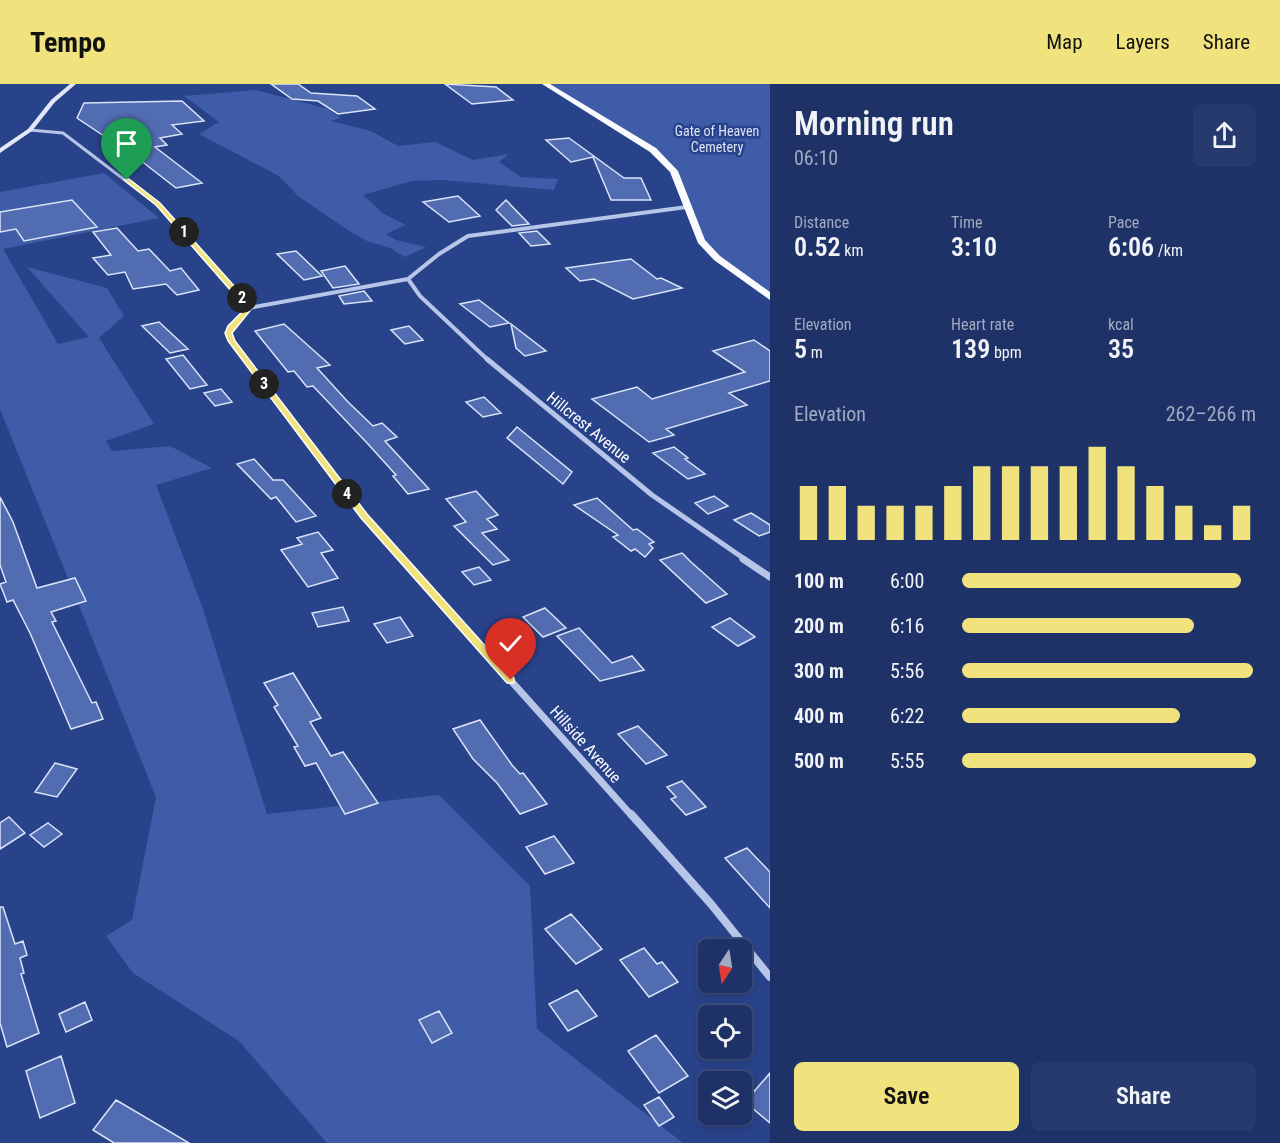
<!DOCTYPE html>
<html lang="en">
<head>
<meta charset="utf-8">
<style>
  body { margin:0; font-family:"Roboto Condensed",sans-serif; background:#273a6e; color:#f1f3f6; height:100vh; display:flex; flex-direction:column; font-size:22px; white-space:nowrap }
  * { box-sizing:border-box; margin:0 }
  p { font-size:20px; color:#a1aac0 }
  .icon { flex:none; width:33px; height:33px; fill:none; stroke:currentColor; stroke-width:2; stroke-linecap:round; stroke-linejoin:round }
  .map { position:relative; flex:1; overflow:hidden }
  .sheet { display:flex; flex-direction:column; background:#1f3268; width:510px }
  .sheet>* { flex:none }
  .needle { width:39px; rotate:192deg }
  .controls { position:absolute; left:698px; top:855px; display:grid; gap:12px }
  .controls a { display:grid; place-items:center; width:54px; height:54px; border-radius:9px; background:#1f3268; box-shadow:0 3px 9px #0003,0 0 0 2px #3c4d7c; font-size:30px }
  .pin { position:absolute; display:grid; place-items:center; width:51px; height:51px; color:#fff; margin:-62px -26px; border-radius:50% 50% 50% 0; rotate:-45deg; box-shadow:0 0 6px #0007 }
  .pin .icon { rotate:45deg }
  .km { position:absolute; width:30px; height:30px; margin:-15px; border-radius:50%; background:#222; color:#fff; font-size:16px; line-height:30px; text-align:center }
  .round { display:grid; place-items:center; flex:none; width:63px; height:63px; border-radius:9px; background:#273a6e }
  .head { display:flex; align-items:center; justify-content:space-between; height:102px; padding:0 24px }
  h1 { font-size:33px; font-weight:600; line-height:45px }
  .stats { display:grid; grid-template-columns:repeat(3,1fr); gap:9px; height:102px; padding:6px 24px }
  .stats div { display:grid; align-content:center }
  .stats b { font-size:26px; font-weight:600 }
  .stats small { font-size:16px; font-weight:400 }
  .stats p { font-size:16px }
  .chart { height:168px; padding:12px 24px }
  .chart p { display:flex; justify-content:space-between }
  .chart svg { width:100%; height:108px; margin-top:6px; stroke:#f0e37e; stroke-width:6 }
  .primary-button { display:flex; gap:12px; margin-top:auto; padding:12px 24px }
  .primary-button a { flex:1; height:69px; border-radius:9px; background:#f0e37e; color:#111; font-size:24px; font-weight:600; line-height:69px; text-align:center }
  .primary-button a+a { background:#273a6e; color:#f1f3f6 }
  ul { padding:0 24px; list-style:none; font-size:20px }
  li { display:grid; grid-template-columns:96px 72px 1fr; align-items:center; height:45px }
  li i { height:15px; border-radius:8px; background:#f0e37e }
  header { display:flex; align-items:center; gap:36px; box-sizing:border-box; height:84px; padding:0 30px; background:#f0e37e; color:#111 }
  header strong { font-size:28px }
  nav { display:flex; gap:33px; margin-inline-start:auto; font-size:21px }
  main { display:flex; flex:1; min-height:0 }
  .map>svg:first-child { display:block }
  .green { fill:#3e5ca7 }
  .building { fill:#526cb2; stroke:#dbe3f7; stroke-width:1.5 }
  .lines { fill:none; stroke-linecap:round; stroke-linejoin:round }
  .street-far4 { stroke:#b7c5e9; stroke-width:3 }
  .street-far3 { stroke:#b7c5e9; stroke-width:4 }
  .street-far2 { stroke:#b7c5e9; stroke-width:5 }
  .street-far1 { stroke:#b7c5e9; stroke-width:7 }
  .street { stroke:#b7c5e9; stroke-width:8 }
  .secondary { fill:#e1e7f8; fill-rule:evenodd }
  .primary { fill:#fafbfe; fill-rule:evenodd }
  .route { fill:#f0e37e; stroke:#fff; stroke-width:1.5 }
  .labels { text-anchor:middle; stroke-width:5; stroke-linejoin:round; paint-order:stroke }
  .far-park-label { font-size:14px; fill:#dbe3f7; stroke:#29438a }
  .street-label { font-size:16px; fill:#fff; stroke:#29438a }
</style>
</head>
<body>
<header>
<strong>Tempo</strong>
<nav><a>Map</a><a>Layers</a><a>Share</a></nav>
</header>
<main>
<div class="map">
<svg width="770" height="1059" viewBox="0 0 770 1059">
  <rect width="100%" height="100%" fill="#29438a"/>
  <path class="green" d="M546 0H770V213L701 157 681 102 653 66Z
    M256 6 328 25 341 34 331 37 371 47 398 62 435 58 473 76 509 70 499 78 521 93 558 95 554 106 442 96 412 97 363 111 384 130 406 141 386 150 396 156 426 163 405 173 390 164 367 157 349 147 298 112 279 92 199 50 219 38 184 12Z
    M104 89 159 134 3 165 58 260 89 253 27 183 107 204 124 232 99 254 154 340 106 357 112 367 170 362 212 384 156 401 202 522 267 730 439 711 530 802 537 945 683 1059H327L239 957 133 889 106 852 132 836 156 713 0 325V108Z"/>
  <path class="building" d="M271 0H298L311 9 357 12 375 25 338 30 318 17 292 15Z
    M445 0 496 3 513 16 472 20Z
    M182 17 204 37 172 41 182 50 160 54 167 61 155 63 202 99 176 104 140 76 77 34 84 19Z
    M569 54 624 94H641L651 116H611L593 73 571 78 546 56Z
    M458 112 480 132 449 138 423 118Z
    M72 116 97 143 24 157 16 145 0 148V128Z
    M506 116 529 140 512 142 496 126Z
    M117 144 138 167 149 165 170 187 181 184 199 206 177 211 166 200 133 205 125 188 108 191 93 174 111 171 93 148Z
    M537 147 550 160 531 162 519 149Z
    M296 167 322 192 304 196 277 170Z
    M631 175 657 195 661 194 682 204 633 215 594 195 580 197 566 184Z
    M345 182 359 200 333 204 321 187Z
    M364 207 372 217 344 220 339 212Z
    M479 216 509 239 490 243 460 220Z
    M159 238 188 265 170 269 142 242Z
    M284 240 330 281 317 284 348 318 373 342 382 339 397 353 385 357 429 405 408 410 393 392 396 391 368 360 313 302 307 303 294 287 288 288 255 247Z
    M511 240 546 267 525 272 516 264Z
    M409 242 423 256 405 260 391 246Z
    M754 256 770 267V297L729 309 747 321 666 345 674 351 649 358 592 315 637 303 652 315 745 288 713 267Z
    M183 271 207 301 190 305 166 275Z
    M221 305 232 318 215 322 204 309Z
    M484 313 501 329 483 333 466 318Z
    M517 343 572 388 563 400 507 354Z
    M674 363 688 374 685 375 705 390 688 395 653 369Z
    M254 375 273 396H283L316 432 296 438 276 413 271 415 237 380Z
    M476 407 498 431 487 435 497 445 482 449 509 476 493 481 454 442 466 438 446 415Z
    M714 412 728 422 708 430 695 419Z
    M0 413 13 438 37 504 75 494 86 517 51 528 56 537 52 538 92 619 96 618 103 635 71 645 30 549 13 516 7 518 0 500 6 498 0 481Z
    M597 414 633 446 637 445 654 458 649 460 653 464 645 473 635 465 631 467 613 453 618 451 574 421Z
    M751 429 770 441V448L759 452 734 436Z
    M318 448 333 466 321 469 338 494 308 503 281 466 302 460 297 454Z
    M682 469 691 478 727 510 706 519 660 476Z
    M479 483 491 496 474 501 462 488Z
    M343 523 349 537 318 543 312 529Z
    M545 524 566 544 543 553 523 533Z
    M400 533 413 552 387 559 374 540Z
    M730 534 755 553 738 562 712 543Z
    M579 544 612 579 632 572 644 586 600 597 557 552Z
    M293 589 321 634 310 638 331 672 343 668 378 719 345 730 316 679 305 682 294 663 298 662 274 623 278 621 264 599Z
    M480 636 512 681 520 690 523 689 547 720 520 730 497 699 473 675 453 645Z
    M638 642 667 671 646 680 618 650Z
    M55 679 77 685 57 713 35 708Z
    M682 697 706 723 686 731 671 715 676 713 667 703Z
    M9 733 25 749 0 765V739Z
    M48 739 62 750 44 763 30 751Z
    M554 752 574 779 545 790 526 763Z
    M747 764 770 788V824L725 774Z
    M0 823H3L15 860 23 857 27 871 20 874 24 889 21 890 39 949 7 963 0 939Z
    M571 830 602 865 576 880 545 845Z
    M644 864 657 880 662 878 678 898 649 913 620 876Z
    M577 906 597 932 568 947 549 920Z
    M85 918 92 936 66 948 59 930Z
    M439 927 452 949 432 959 419 936Z
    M656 951 688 992 659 1009 628 967Z
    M61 972 75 1019 40 1034 26 987Z
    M770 989V1039L745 1018Z
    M659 1013 674 1033 659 1042 644 1021Z
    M116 1016 189 1059H114L93 1046Z"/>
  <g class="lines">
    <path class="street-far4" d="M30 46 63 49 159 122"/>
    <path class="street-far3" d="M158 120 249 224
      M408 195 420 212 489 277
      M249 224 408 195 439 170 468 152 687 123
      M247 277 228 249 236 236 249 224"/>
    <path class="street-far2" d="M246 275 364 432 403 476
      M487 275 652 411 746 476"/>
    <path class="street-far1" d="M402 475 632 732
      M743 475 770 493"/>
    <path class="street" d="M631 730 711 820 770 893"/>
    <path class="secondary" d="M70 0H76L55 18 32 47 0 69V64L28 45 51 16Z"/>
    <path class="primary" d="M542 0H550L656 64 678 87 705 156 720 172 770 208V216L714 176 698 159 670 88 650 68Z"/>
  </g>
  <path class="route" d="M129 95 160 119 253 223 232 249 235 257 367 430 514 594V599H507L361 434 228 257 225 249 228 242 246 224 156 121 124 96Z"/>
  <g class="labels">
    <g class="far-park-label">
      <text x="717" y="52">Gate of Heaven<tspan x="717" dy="16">Cemetery</tspan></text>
    </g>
    <g class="street-label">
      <text transform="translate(589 343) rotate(39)" y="6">Hillcrest Avenue</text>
      <text transform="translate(586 660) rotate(48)" y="6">Hillside Avenue</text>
    </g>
  </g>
</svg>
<div class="controls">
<a><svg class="needle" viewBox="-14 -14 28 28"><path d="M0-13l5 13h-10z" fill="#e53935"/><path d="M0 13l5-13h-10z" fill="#a1aac0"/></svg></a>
<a><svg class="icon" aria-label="locate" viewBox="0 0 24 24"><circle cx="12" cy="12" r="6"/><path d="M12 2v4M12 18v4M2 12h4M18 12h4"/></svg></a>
<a><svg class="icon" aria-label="layers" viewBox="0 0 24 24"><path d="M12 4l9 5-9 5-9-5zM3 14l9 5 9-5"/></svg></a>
</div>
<div class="pin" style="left:127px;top:96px;background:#1e9e55"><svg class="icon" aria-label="arrive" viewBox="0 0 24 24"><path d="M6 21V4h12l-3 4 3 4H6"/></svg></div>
<div class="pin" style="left:511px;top:596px;background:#d93025"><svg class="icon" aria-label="check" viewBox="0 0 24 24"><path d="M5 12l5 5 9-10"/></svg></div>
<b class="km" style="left:184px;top:148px">1</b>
<b class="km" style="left:242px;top:214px">2</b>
<b class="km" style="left:264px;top:300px">3</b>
<b class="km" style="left:347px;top:410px">4</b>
</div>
<section class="sheet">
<div class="head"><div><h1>Morning run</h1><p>06:10</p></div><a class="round"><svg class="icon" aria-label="share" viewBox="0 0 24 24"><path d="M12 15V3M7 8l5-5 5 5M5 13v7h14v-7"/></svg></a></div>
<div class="stats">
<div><p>Distance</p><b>0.52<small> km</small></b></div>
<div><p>Time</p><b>3:10</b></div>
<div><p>Pace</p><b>6:06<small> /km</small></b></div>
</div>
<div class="stats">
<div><p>Elevation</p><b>5<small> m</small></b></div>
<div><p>Heart rate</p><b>139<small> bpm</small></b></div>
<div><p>kcal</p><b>35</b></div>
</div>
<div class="chart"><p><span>Elevation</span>262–266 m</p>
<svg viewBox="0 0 160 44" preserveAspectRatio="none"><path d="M5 44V22M15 44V22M25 44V30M35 44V30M45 44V30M55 44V22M65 44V14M75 44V14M85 44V14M95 44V14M105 44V6M115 44V14M125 44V22M135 44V30M145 44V38M155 44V30"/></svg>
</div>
<ul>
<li><b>100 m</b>6:00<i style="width:95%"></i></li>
<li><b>200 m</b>6:16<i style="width:79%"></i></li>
<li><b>300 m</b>5:56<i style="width:99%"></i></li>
<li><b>400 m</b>6:22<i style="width:74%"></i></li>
<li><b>500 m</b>5:55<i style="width:100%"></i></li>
</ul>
<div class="primary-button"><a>Save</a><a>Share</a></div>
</section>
</main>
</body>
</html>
